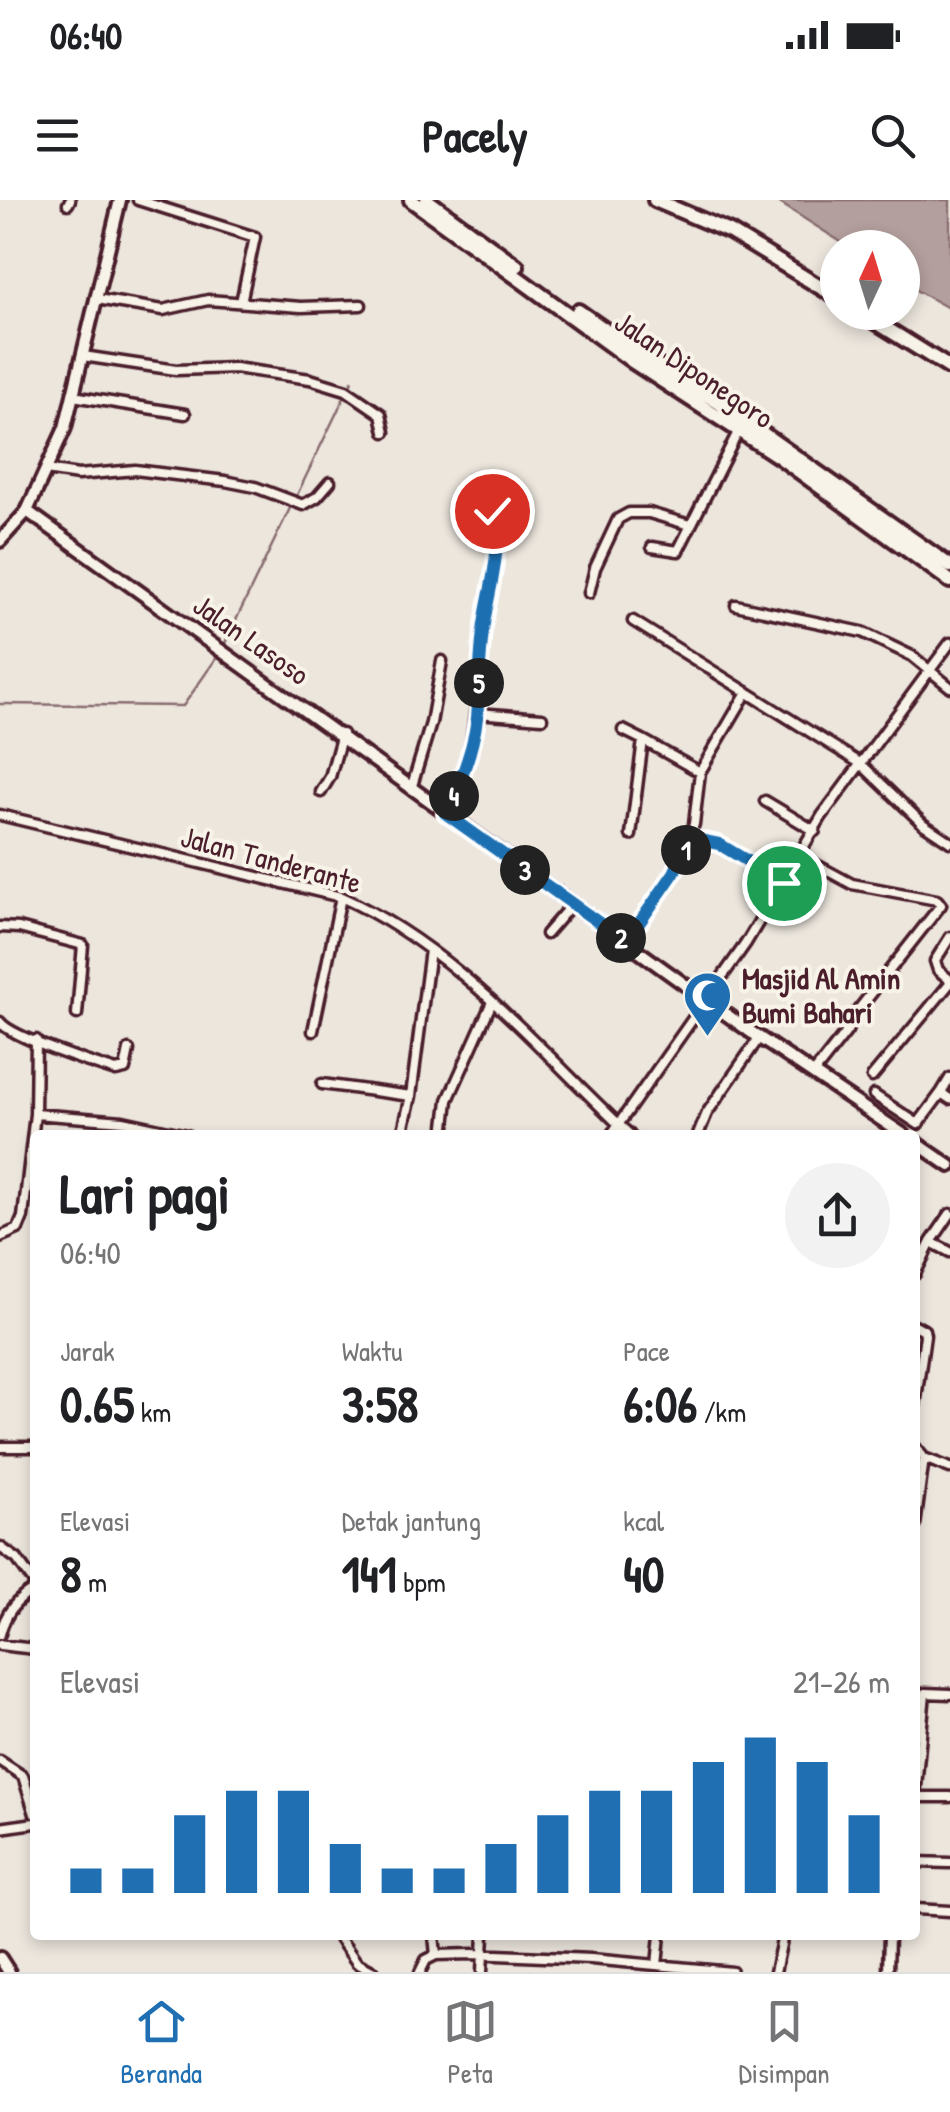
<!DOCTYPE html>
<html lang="id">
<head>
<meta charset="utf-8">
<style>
  body { margin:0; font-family:"Patrick Hand",sans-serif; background:#f2f2f2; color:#202124; height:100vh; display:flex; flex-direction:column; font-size:38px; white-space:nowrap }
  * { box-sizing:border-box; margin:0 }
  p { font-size:32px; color:#757577 }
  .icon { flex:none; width:55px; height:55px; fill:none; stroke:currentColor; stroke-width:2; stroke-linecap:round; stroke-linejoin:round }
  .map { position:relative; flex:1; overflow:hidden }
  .panel { position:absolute; left:30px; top:930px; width:890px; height:810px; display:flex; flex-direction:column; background:#fff; border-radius:10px; box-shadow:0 5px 15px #0003 }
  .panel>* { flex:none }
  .needle { width:65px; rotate:4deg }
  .controls { position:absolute; left:820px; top:30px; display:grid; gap:20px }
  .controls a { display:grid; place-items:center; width:100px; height:100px; border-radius:50%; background:#fff; box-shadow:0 5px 15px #0003; font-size:50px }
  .pin { position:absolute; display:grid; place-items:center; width:85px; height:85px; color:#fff; margin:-42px; border:5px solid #fff; border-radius:50%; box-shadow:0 2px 10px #0007 }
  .km { position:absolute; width:50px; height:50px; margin:-25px; border-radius:50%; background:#222; color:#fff; font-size:28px; line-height:50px; text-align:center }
  .round { display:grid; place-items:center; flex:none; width:105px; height:105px; border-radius:52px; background:#f2f2f2 }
  .summary { display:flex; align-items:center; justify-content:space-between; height:170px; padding:0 30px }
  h1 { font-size:55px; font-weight:700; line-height:75px }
  .figures { display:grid; grid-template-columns:repeat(3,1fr); gap:15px; height:170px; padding:10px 30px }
  .figures div { display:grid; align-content:center }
  .figures b { font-size:50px; font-weight:700 }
  .figures small { font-size:28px; font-weight:400 }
  .figures p { font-size:28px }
  .chart { height:280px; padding:20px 30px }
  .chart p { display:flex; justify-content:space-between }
  .chart svg { width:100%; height:180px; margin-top:10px; stroke:#1f6fb2; stroke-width:6 }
  .status { display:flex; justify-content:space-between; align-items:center; height:70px; padding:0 50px; background:#fff; direction:ltr }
  .status svg { height:28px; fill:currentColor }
  header { display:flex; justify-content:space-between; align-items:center; height:130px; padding:0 30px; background:#fff; font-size:45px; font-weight:700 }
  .menu { display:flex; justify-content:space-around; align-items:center; height:140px; border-top:2px solid #e0e0e0; background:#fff; font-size:28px; color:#757577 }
  .menu a { display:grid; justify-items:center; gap:5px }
  .menu .on { color:#1f6fb2 }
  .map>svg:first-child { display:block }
  .water { fill:#b39f9d; stroke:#896c6f; stroke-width:2.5 }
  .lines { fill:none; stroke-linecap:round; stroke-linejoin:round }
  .stream { stroke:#896c6f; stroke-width:2.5 }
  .minor-casing { stroke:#4a1f2b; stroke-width:15 }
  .tertiary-casing { stroke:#4a1f2b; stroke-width:18 }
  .primary-casing { stroke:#4a1f2b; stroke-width:20 }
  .trunk-casing { stroke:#4a1f2b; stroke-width:20 }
  .minor { stroke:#f7f3e8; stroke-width:8 }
  .tertiary { stroke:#f7f3e8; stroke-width:10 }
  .primary { stroke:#f7f3e8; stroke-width:12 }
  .trunk { stroke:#f7f3e8; stroke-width:12 }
  .route-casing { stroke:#fff; stroke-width:20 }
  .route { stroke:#1f6fb2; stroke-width:12 }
  .labels { text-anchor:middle; stroke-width:8; stroke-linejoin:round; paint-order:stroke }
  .street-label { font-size:30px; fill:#4a1f2b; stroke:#f7f3e8 }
  .poi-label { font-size:30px; font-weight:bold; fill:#4a1f2b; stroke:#f7f3e8; text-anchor:start }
</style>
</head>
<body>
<div class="status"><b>06:40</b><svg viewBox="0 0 49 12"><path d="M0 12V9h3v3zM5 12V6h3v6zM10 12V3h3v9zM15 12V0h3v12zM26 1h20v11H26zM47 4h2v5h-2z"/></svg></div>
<header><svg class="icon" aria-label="menu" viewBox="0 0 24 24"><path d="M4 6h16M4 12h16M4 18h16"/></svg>Pacely<svg class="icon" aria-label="search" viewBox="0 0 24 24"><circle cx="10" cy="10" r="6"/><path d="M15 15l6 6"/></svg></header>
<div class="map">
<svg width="950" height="1772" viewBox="0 0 950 1772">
  <rect width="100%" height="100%" fill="#ece6dd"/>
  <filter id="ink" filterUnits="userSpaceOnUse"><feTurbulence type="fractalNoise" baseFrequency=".01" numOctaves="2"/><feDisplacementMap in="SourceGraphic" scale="20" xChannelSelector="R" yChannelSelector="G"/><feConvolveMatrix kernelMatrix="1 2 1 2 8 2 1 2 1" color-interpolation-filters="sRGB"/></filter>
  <g filter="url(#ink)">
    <path class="water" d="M775 0H950V109L903 83 902 48 849 47Z"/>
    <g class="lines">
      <path class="stream" d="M296 297 352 181
        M224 445 292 304
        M0 504 183 506 220 453"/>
      <defs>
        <path id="minor" d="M138 0 255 37 241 102
          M68 4 70 0
          M97 99 163 110 208 100 301 107 361 105
          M83 156 176 170 235 168 310 179 346 190 381 214 385 232
          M73 196 185 214
          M46 270 78 275 135 270 225 281 255 287 303 305 317 297 330 282
          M652 347 678 351 739 230
          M589 393 595 368 618 319 629 313H649L690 325
          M736 405 862 432 912 456 950 487
          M633 421 860 563 923 624 950 642
          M477 513 542 518
          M623 530 643 540
          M411 589 431 523 442 461
          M321 592 330 577 342 534
          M765 601 815 631
          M445 613C483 540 473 496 484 420 489 390 498 360 497 329 496 316 492 305 492 291
          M0 615 341 697C456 748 540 851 630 935
          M631 635 643 540 700 572
          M690 638 719 644 784 683
          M800 656 852 684 937 700 941 705 852 818 847 831 813 874
          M0 727 19 728 83 745 77 814
          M546 734 572 704
          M950 737 935 761 938 770 950 780
          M627 742 682 660 694 624 700 572 747 492
          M0 822C11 837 93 864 116 871L125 869 129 850
          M313 831 341 697
          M872 877 950 783
          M950 878 941 893 950 899
          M322 884 411 896
          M874 895 918 924 941 893
          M35 914 123 921 187 935
          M402 935 411 896 430 750
          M444 935 448 900 492 802
          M611 935 746 743 822 616 950 443
          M698 935 707 913 759 838
          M0 1037 18 1029 23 1017 35 914 36 840
          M931 1042 950 1014
          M915 1074 931 1042 950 1052
          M915 1125 924 1130 925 1135 915 1206
          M0 1247H35
          M915 1247 924 1258 950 1268
          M915 1326 924 1258
          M0 1347 17 1359 35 1384
          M0 1434C5 1414 16 1399 35 1389
          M0 1445 35 1449
          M0 1561 23 1576 35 1614
          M915 1597 925 1493 950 1494
          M915 1597H950
          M0 1628 35 1623
          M915 1662 950 1663
          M915 1709 950 1711
          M434 1735 436 1755
          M340 1739 357 1763 374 1772
          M657 1765 660 1735
          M420 1772 426 1760 436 1755 472 1754 591 1759 732 1772
          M482 1772 484 1735
          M775 1772 783 1735
          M888 1772 889 1735"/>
        <path id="tertiary" d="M27 311 748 830 904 935
          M0 341 27 311 65 228 120 0
          M915 942 950 966
          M0 1758 9 1772"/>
        <path id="primary" d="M655 0 730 32 838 98
          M860 112 950 168"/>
        <path id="trunk" d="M411 0 632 161 778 256 950 381
          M427 0 517 66
          M578 111 645 158 718 202 950 366"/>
      </defs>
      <use href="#minor" class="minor-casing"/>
      <use href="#tertiary" class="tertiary-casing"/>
      <use href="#primary" class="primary-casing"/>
      <use href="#trunk" class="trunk-casing"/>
      <use href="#minor" class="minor"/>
      <use href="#tertiary" class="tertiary"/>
      <use href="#primary" class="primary"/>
      <use href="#trunk" class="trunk"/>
    </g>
  </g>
  <g class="lines" filter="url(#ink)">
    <defs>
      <path id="route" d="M492 311C503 345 491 383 485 418 479 451 480 485 477 518 473 552 460 583 445 613L626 742 674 673 690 638 719 644 784 683"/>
    </defs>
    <use href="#route" class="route-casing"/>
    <use href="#route" class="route"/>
  </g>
  <defs>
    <symbol id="mosque-pin" viewBox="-11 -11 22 30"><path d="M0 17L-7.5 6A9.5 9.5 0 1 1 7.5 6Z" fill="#1f6fb2" stroke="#f7f3e8"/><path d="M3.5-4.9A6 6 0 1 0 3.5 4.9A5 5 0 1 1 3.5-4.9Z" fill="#fff"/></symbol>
  </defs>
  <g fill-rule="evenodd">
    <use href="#mosque-pin" x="680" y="768" width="55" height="75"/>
  </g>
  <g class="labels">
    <g class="street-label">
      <text transform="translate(694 170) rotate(34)" y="10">Jalan Diponegoro</text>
      <text transform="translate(251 440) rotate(35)" y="10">Jalan Lasoso</text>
      <text transform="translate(271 660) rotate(15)" y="10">Jalan Tanderante</text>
    </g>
    <g class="poi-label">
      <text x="742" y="789">Masjid Al Amin<tspan x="742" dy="34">Bumi Bahari</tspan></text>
    </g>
  </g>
</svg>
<div class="controls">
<a><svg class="needle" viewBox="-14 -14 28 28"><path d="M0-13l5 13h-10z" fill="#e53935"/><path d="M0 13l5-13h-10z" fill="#757577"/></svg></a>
</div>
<div class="pin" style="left:784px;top:683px;background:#1e9e55"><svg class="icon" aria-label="arrive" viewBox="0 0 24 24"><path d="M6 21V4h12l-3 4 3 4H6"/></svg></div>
<div class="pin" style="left:492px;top:311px;background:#d93025"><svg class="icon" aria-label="check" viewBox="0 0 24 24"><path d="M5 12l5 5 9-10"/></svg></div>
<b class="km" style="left:686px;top:650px">1</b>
<b class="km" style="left:621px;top:738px">2</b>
<b class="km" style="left:525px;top:670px">3</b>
<b class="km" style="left:454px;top:596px">4</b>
<b class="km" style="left:479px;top:483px">5</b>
<section class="panel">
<div class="summary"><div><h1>Lari pagi</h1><p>06:40</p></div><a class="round"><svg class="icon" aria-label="share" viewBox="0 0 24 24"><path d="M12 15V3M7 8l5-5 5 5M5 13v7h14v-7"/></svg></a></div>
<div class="figures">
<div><p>Jarak</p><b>0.65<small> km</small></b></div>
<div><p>Waktu</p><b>3:58</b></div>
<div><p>Pace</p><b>6:06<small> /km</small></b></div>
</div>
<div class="figures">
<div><p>Elevasi</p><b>8<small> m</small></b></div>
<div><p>Detak jantung</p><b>141<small> bpm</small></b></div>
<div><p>kcal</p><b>40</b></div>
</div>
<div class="chart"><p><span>Elevasi</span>21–26 m</p>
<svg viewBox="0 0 160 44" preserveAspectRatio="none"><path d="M5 44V38M15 44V38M25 44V25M35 44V19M45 44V19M55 44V32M65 44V38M75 44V38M85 44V32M95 44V25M105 44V19M115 44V19M125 44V12M135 44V6M145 44V12M155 44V25"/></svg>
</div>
</section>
</div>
<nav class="menu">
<a class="on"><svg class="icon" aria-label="home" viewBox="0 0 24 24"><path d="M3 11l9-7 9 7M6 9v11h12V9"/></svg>Beranda</a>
<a><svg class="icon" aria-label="map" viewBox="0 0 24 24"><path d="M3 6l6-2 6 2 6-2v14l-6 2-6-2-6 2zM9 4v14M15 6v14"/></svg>Peta</a>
<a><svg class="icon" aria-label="saved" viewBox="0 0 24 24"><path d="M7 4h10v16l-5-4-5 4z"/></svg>Disimpan</a>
</nav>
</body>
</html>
